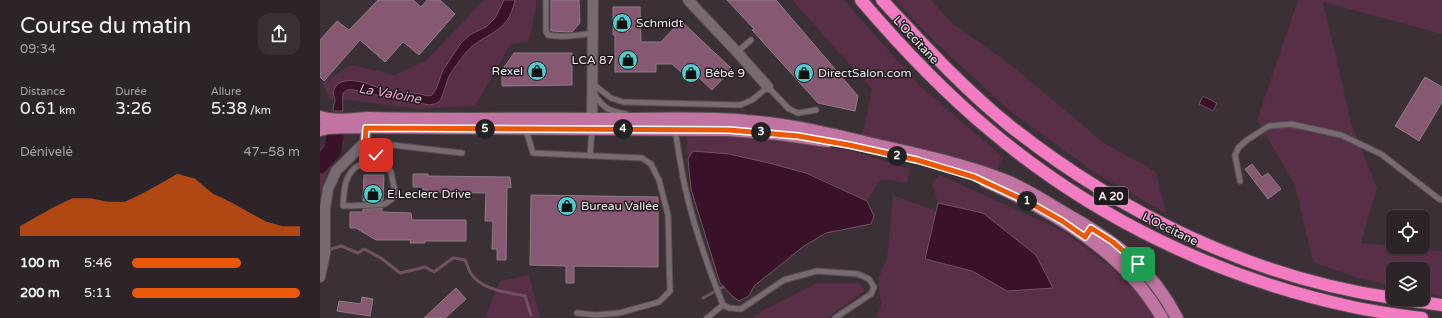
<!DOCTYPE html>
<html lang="fr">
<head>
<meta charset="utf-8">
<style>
  body { margin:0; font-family:"Varela Round",sans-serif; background:#383034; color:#f1f3f6; height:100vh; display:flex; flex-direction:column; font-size:15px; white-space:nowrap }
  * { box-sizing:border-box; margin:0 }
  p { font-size:13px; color:#a6a4a8 }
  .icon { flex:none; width:22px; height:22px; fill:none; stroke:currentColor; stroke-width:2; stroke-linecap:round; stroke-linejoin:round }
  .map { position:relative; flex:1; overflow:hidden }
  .details { display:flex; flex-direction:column; background:#2c2428; width:320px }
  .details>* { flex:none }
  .buttons { position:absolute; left:1066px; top:210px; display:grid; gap:8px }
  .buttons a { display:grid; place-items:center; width:44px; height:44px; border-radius:8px; background:#2c2428; box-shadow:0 1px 3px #0004,0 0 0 1px #484145; font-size:20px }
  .pin { position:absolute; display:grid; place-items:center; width:34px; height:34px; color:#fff; margin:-17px; border-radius:8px; box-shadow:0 2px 6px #0006 }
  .km { position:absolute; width:20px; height:20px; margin:-10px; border-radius:50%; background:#222; color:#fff; font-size:11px; line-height:20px; text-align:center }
  .round { display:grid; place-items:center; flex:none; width:42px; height:42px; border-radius:12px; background:#383034 }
  .headline { display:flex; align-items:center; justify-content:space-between; height:68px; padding:0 20px }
  h1 { font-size:22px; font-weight:600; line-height:30px }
  .figures { display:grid; grid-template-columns:repeat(3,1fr); gap:6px; height:68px; padding:4px 20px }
  .figures div { display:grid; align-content:center }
  .figures b { font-size:17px; font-weight:600 }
  .figures small { font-size:11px; font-weight:400 }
  .figures p { font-size:11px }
  .chart { height:112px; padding:8px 20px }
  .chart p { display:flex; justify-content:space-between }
  .chart svg { width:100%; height:72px; margin-top:4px; fill:#ea580c; opacity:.7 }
  ul { padding:0 20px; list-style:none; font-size:13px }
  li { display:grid; grid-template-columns:64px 48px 1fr; align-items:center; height:30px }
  li i { height:10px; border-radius:5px; background:#ea580c }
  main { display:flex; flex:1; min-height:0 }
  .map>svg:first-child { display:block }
  .green { fill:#592f47 }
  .water { fill:#391129; stroke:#715264 }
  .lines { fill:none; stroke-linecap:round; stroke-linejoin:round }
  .stream { stroke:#715264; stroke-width:3 }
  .river { stroke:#391129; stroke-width:17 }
  .building { fill:#875872; stroke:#8c7f86 }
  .lane-casing { stroke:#584f54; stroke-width:7 }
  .street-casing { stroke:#584f54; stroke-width:12 }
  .primary-casing { stroke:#584f54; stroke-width:14 }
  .highway-casing { stroke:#584f54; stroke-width:14 }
  .lane { stroke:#776a70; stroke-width:5 }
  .street { stroke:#776a70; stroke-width:10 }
  .primary { stroke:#c174a1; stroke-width:12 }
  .highway { stroke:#f37bc2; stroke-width:12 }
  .route-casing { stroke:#fff; stroke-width:8 }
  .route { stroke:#ea580c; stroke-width:5 }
  .labels { text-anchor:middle; stroke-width:3; stroke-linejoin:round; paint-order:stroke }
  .shield { fill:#1e191c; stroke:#b3acb0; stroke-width:1 }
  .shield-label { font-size:11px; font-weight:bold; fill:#f3ebef }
  .poi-label { font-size:12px; fill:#f3ebef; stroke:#1e191c; text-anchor:start }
  .street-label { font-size:12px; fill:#f3ebef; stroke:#1e191c }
  .water-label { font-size:13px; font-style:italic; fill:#eea4cd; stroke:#1e191c }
</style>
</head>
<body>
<main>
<section class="details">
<div class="headline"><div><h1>Course du matin</h1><p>09:34</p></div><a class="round"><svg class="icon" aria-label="share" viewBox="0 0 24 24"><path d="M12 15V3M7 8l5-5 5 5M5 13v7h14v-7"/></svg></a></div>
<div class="figures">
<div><p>Distance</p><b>0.61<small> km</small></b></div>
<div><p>Durée</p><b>3:26</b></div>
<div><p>Allure</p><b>5:38<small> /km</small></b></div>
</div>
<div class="chart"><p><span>Dénivelé</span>47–58 m</p>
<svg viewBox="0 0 160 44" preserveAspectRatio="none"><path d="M0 44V38L10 32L20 26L30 21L40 21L50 23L60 23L70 18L80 12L90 6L100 9L110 18L120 23L130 29L140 35L150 38L160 38V44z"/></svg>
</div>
<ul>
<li><b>100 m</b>5:46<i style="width:65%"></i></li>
<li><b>200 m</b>5:11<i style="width:100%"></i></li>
</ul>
</section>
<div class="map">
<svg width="1122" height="318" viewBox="0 0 1122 318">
  <rect width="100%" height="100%" fill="#3a3035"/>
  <path class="green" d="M164 0H217L209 41 191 44 155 106 101 109 28 100 10 99 2 82 32 65 75 75 107 60Z
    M472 0H524L599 85 683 157 677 169 542 137 552 89Z
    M576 0H611L632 23 691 65 784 143 836 172 846 213 777 174 691 112 614 41Z
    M978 0H1122V34L1003 2 1032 126 1057 188 1041 243 1122 251V296L1103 293V269H1073V286L1038 278 993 262 975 185 937 120Z
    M366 134 458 138 532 151 590 169 587 183 561 179 547 201C527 192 506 180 485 173 449 161 411 155 373 151L368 159Z
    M25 142 6 175 0 195V148L7 143Z
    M620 175 743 231 794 269 829 306 834 318H556L561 306 558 279 567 259 573 195 616 211 605 259 652 271 687 291 716 255 663 214 618 203 612 183Z
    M209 275 220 318H165L180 281Z
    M497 283H539L545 291 507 318H433L442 311Z"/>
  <path class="water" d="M184 0H195C188 37 161 32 144 55 139 62 133 69 129 76 126 83 123 97 119 102 116 104 113 104 110 105L45 93C39 91 26 86 23 94 22 98 23 106 23 111H13C13 108 14 104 15 101 15 97 12 94 14 89 24 70 55 88 69 91 80 93 90 92 100 94 105 95 107 97 112 95L116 89 123 70 141 43 151 34 166 27 175 18Z
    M883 96 897 103 893 111 879 104Z
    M373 151 409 154 449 163 486 173 547 201 554 216 551 224 506 233 484 246 434 286 429 296 419 301 412 296 400 283 371 189 368 159Z
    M618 203 663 213 716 255 733 288 687 291 652 271 605 259Z"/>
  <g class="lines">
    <path class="stream" d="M0 248 11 249 21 246 38 253 44 249 61 258 80 273 105 267 114 272 133 258 145 260C147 264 148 268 150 272 160 290 187 292 205 296L211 315
      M383 298 403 287"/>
    <path class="river" d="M0 165 13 150 15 135"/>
  </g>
  <path class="building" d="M58 0H93L101 7 107 0H120L135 14 99 55 83 42 65 62 40 40 4 81 0 77V40L17 21 29 30Z
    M231 0H259L260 23 252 32 231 31Z
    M407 0H456L538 96 535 111 498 103 432 30 434 29Z
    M293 7H320L321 42H341L361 21 412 69 392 90 376 75 371 81 352 64H336V72H295V35H293Z
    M194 53H252V85L182 86V70Z
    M1105 77 1122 87V102L1099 141 1075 126Z
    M932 164 942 177 948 173 961 189 948 199 925 169Z
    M93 174H108V176L190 177 191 188 187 187 186 260H177V249H172L173 221H165L166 193 108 192V190H103V187H93Z
    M44 175H64L63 200 43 201Z
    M211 195 338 197V267L254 266V283H246V266L210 265Z
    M62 208V212L91 213 92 220H146V241H105V243H90L91 240H56L36 228H30V212H43V209Z
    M136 288 146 299 125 318H104Z
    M42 297 53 299 50 316 17 311 19 301 41 304Z"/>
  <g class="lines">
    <defs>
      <path id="lane" d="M226 0V31L228 35C243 38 259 35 273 33
        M417 52 431 40
        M273 84 291 98 303 102 420 105 432 100 448 87 469 109 478 113 496 110
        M274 94C284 109 289 111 306 114
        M206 130 213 153 322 158 331 164 339 180 348 215 350 291 339 302 299 313 275 315 257 313
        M355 130C358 149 361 168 365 187 374 228 388 267 403 305L387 318
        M45 142 71 172 75 192 72 199 65 204 56 205 23 206C24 192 24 174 38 166 45 162 52 164 56 155
        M45 142 142 153
        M270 156 272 129
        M920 181 915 155 919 147 927 140 949 126 971 124 1021 135 1061 154 1119 199 1122 200
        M403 305 409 308 421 309 464 280 497 271 538 274 549 279 554 287 551 294 515 318"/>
      <path id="street" d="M368 0 417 52 448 87
        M272 126 273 0
        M0 277 5 253V208L8 189 16 171 45 142 47 120"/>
      <path id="primary" d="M0 117C15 122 32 119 47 118 131 120 216 118 301 119 343 119 385 117 427 121 470 124 511 134 552 144 597 154 643 164 687 181 708 190 728 203 748 215 796 242 831 268 857 318
        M0 130 8 128 28 127 409 130 459 134 508 141
        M665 181C733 211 805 252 842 318"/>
      <path id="highway" d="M541 0C581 47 624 92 672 132 776 219 901 279 1033 307 1056 312 1079 315 1102 318
        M562 0C603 44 643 88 690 126 800 213 933 278 1073 298
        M1079 299 1122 305"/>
    </defs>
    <use href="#lane" class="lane-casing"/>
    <use href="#street" class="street-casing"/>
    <use href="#primary" class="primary-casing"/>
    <use href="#highway" class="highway-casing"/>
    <use href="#lane" class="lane"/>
    <use href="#street" class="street"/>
    <use href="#primary" class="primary"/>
    <use href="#highway" class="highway"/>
  </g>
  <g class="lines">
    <defs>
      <path id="route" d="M56 155 45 142 46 128 409 130 478 136 529 145 597 160 654 177 712 204 742 221 765 237 771 228 793 242 818 264"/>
    </defs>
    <use href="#route" class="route-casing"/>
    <use href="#route" class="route"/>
  </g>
  <defs>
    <symbol id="shop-disc" viewBox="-11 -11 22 22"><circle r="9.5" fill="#52cdcd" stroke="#1e191c"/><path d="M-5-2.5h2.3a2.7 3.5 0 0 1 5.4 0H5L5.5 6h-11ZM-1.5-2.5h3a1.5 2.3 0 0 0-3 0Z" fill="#111"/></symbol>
  </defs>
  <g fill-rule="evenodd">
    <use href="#shop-disc" x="291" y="12" width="22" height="22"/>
    <use href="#shop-disc" x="297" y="49" width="22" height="22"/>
    <use href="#shop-disc" x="206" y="60" width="22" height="22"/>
    <use href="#shop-disc" x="360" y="62" width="22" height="22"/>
    <use href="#shop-disc" x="473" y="62" width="22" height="22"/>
    <use href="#shop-disc" x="42" y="183" width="22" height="22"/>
    <use href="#shop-disc" x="236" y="195" width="22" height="22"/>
  </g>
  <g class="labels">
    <rect class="shield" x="774" y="187" width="34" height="18" rx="3"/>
    <g class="shield-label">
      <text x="791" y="200">A 20</text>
    </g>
    <g class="poi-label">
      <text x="316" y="27">Schmidt</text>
      <text x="294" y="64" text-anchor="end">LCA 87</text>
      <text x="203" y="75" text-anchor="end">Rexel</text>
      <text x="385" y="77">Bébé 9</text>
      <text x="498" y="77">DirectSalon.com</text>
      <text x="67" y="198">E.Leclerc Drive</text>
      <text x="261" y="210">Bureau Vallée</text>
    </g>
    <g class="street-label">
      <text transform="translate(596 40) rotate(47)" y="4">L'Occitane</text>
      <text transform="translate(850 229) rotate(26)" y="4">L'Occitane</text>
    </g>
    <g class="water-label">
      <text transform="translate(70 93) rotate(10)" y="5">La Valoine</text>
    </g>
  </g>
</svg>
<div class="buttons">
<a><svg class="icon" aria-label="locate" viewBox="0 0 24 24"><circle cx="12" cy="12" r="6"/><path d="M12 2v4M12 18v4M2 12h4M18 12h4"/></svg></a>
<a><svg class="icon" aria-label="layers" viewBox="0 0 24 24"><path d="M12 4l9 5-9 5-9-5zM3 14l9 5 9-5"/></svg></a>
</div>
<div class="pin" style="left:818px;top:264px;background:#1e9e55"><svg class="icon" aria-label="arrive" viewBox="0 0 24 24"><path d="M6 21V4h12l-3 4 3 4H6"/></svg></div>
<div class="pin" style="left:56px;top:155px;background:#d93025"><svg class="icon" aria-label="check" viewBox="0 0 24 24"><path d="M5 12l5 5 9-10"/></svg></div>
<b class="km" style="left:707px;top:201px">1</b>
<b class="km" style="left:577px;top:156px">2</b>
<b class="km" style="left:441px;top:132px">3</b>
<b class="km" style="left:303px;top:129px">4</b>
<b class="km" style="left:165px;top:129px">5</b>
</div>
</main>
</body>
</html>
